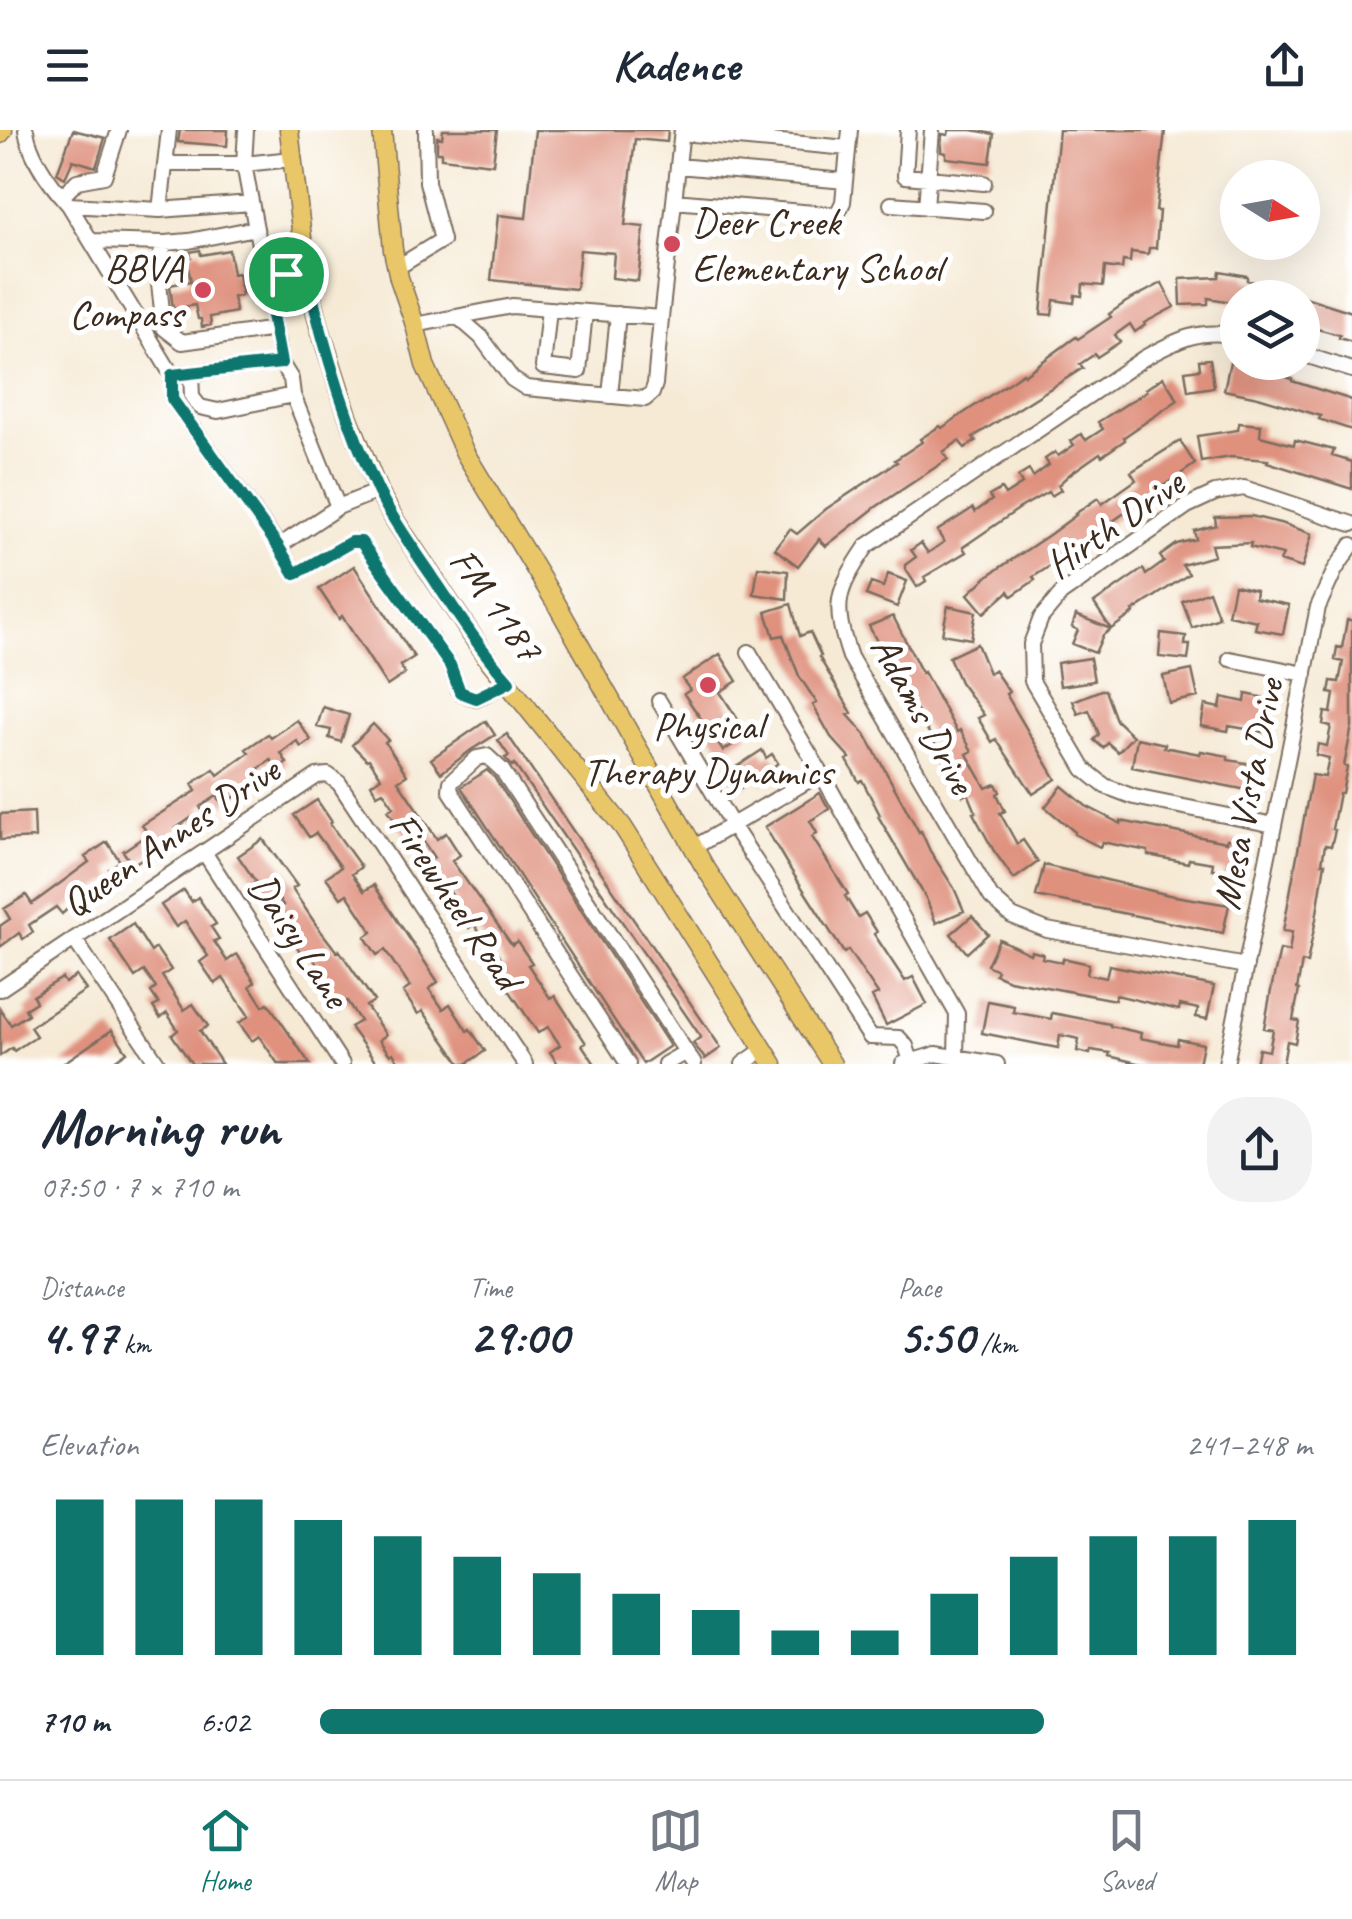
<!DOCTYPE html>
<html lang="en">
<head>
<meta charset="utf-8">
<style>
  body { margin:0; font-family:Caveat,sans-serif; background:#f2f2f3; color:#1f2937; height:100vh; display:flex; flex-direction:column; font-size:38px; white-space:nowrap }
  * { box-sizing:border-box; margin:0 }
  p { font-size:32px; color:#747a83 }
  .icon { flex:none; width:55px; height:55px; fill:none; stroke:currentColor; stroke-width:2; stroke-linecap:round; stroke-linejoin:round }
  .map { position:relative; height:934px; overflow:hidden }
  .details { display:flex; flex-direction:column; background:#fff; flex:1 }
  .details>* { flex:none }
  .needle { width:65px; rotate:101deg }
  .tools { position:absolute; left:1220px; top:30px; display:grid; gap:20px }
  .tools a { display:grid; place-items:center; width:100px; height:100px; border-radius:50%; background:#fff; box-shadow:0 10px 40px #0002; font-size:50px }
  .pin { position:absolute; display:grid; place-items:center; width:85px; height:85px; color:#fff; margin:-42px; border:5px solid #fff; border-radius:50%; box-shadow:0 2px 10px #0007 }
  .round { display:grid; place-items:center; flex:none; width:105px; height:105px; border-radius:40px; background:#f2f2f3 }
  .headline { display:flex; align-items:center; justify-content:space-between; height:170px; padding:0 40px }
  h1 { font-size:55px; font-weight:800; line-height:75px }
  .stats { display:grid; grid-template-columns:repeat(3,1fr); gap:15px; height:170px; padding:10px 40px }
  .stats div { display:grid; align-content:center }
  .stats b { font-size:50px; font-weight:800 }
  .stats small { font-size:28px; font-weight:400 }
  .stats p { font-size:28px }
  .chart { height:280px; padding:20px 40px }
  .chart p { display:flex; justify-content:space-between }
  .chart svg { width:100%; height:180px; margin-top:10px; stroke:#0f766e; stroke-width:6 }
  ul { padding:0 40px; list-style:none; font-size:32px }
  li { display:grid; grid-template-columns:160px 120px 1fr; align-items:center; height:75px }
  li i { height:25px; border-radius:12px; background:#0f766e }
  header { display:flex; justify-content:space-between; align-items:center; height:130px; padding:0 40px; background:#fff; font-size:45px; font-weight:800 }
  .menu { display:flex; justify-content:space-around; align-items:center; height:140px; border-top:2px solid #e0e1e3; background:#fff; font-size:28px; color:#747a83 }
  .menu a { display:grid; justify-items:center; gap:5px }
  .menu .on { color:#0f766e }
  .map>svg:first-child { display:block }
  .building { fill:#df917e }
  .lines { fill:none; stroke-linecap:round; stroke-linejoin:round }
  .minor-casing { stroke:#7c6d5e; stroke-width:18 }
  .major-casing { stroke:#7c6d5e; stroke-width:21 }
  .minor { stroke:#fff; stroke-width:14 }
  .major { stroke:#e9c769; stroke-width:18 }
  .route-casing { stroke:#fff; stroke-width:20 }
  .route { stroke:#0f766e; stroke-width:12 }
  .poi-dot { fill:#d1495b; stroke:#fff; stroke-width:4 }
  .labels { text-anchor:middle; stroke-width:10; stroke-linejoin:round; paint-order:stroke }
  .poi-label { font-size:40px; fill:#3b2a1e; stroke:#fff; text-anchor:start }
  .street-label { font-size:40px; fill:#3b2a1e; stroke:#fff }
</style>
</head>
<body>
<header><svg class="icon" aria-label="menu" viewBox="0 0 24 24"><path d="M4 6h16M4 12h16M4 18h16"/></svg>Kadence<svg class="icon" aria-label="share" viewBox="0 0 24 24"><path d="M12 15V3M7 8l5-5 5 5M5 13v7h14v-7"/></svg></header>
<div class="map">
<svg width="1352" height="934" viewBox="0 0 1352 934">
  <rect width="100%" height="100%" fill="#fff"/>
  <filter id="ink" filterUnits="userSpaceOnUse"><feTurbulence type="fractalNoise" baseFrequency=".01" numOctaves="2"/><feDisplacementMap in="SourceGraphic" scale="20" xChannelSelector="R" yChannelSelector="G"/><feConvolveMatrix kernelMatrix="1 2 1 2 8 2 1 2 1" color-interpolation-filters="sRGB"/></filter>
  <filter id="wash" filterUnits="userSpaceOnUse"><feTurbulence type="fractalNoise" baseFrequency=".0048" numOctaves="4" result="noise"/><feDisplacementMap in="SourceGraphic" scale="40" xChannelSelector="R" yChannelSelector="G"/><feGaussianBlur stdDeviation="2.25" result="paint"/><feColorMatrix in="noise" values="0 0 0 0 0 0 0 0 0 0 0 0 0 0 0 0 0 1.4 0 .05"/><feComposite in="paint" operator="in"/></filter>
  <g filter="url(#wash)">
    <rect width="100%" height="100%" fill="#f6ead5"/>
    <g id="blocks">
      <path class="building" d="M73 0 105 8 96 37 73 30 65 48 57 43Z
        M180 0H228L227 16 178 12Z
        M443 0H497L493 34 441 28V22H437V7L442 8Z
        M535 0H668L667 12 635 9 625 95 644 97 638 151 612 148 614 123 580 120 576 159 491 150 498 85 526 88Z
        M949 0H972L994 4 990 33 946 28V23L941 22 942 4 948 5Z
        M1059 0H1165L1156 81H1159L1156 118H1149L1148 124 1131 122 1130 132 1123 131 1122 139 1105 137 1103 156 1083 154 1082 166 1075 165 1074 173 1054 170 1052 185 1041 184Z
        M200 120 201 125 229 120 233 144 238 143 242 165 233 167 236 182 210 187 211 195 202 197 201 189H198L195 175 173 179 170 155 191 151 186 128 191 127 190 122Z
        M1220 141 1247 146V150L1297 165V168H1238V173L1208 168V174L1181 175 1180 149 1219 147Z
        M1162 153 1174 177 1144 193 1145 195 1135 202 1130 194 1115 205 1120 212 1097 227 1095 224 1080 234 1083 238 973 307 976 311 965 318 959 311 943 322 948 329 876 377 826 416 819 409 798 436 775 419 790 399 797 404 826 379 897 332 895 330 922 312 920 309 940 296 942 298 1023 243 1024 245 1076 207 1078 209 1111 187 1109 184 1126 172Z
        M1302 166 1352 182V212L1339 208 1340 205 1302 195Z
        M1210 229 1214 257 1188 261 1185 241 1200 239 1199 230Z
        M1230 232 1256 237 1292 249V251L1352 270V300L1319 289 1321 286 1258 267 1224 260Z
        M1163 247 1178 270 1124 307 1125 310 1102 326 1100 323 1070 344 1058 355 1061 360 1051 366 1048 362 1020 378 963 417 966 422 924 447 926 451 917 457 905 438V435L916 427 911 420 921 413 928 423 944 412 937 401 973 378 975 382 992 370 989 366 1001 359 1005 365 1022 354 1018 347 1029 340 1033 347 1049 335 1045 329 1055 322 1058 326 1074 315 1071 311 1081 304 1086 310 1103 299 1098 292 1147 261 1146 259Z
        M1239 293 1261 295 1260 306 1294 315 1295 310 1334 320 1332 326 1352 332V359L1267 332 1268 330 1231 327 1201 332 1197 306 1238 300Z
        M1180 311 1195 334 1113 391 1087 412 1033 447 1035 450 1012 466 1009 461 984 483 968 464 989 445 1049 405 1076 385 1075 384 1098 368 1102 374 1136 350 1131 342Z
        M1251 386 1284 394 1312 404 1302 438 1280 431 1283 425 1250 417 1251 413 1211 415 1214 426 1182 435 1189 444 1133 481 1134 483 1111 499 1094 473 1143 439 1146 445 1164 432 1160 426 1177 414 1196 409 1194 401 1216 395 1215 387Z
        M354 436 414 527 400 536 405 544 387 556 342 486 339 489 319 459Z
        M758 437 788 441 787 469 754 464Z
        M888 444 907 451 897 477 866 465 871 453 883 457Z
        M1234 455 1256 460 1255 468 1289 475 1283 504 1255 499 1257 491 1228 485Z
        M1209 461 1219 488 1192 498 1182 471Z
        M791 474 800 506 810 502 821 526 819 527 852 583 848 585 865 604 919 702 921 701 930 721 954 758 964 781 936 793 926 768 878 686 880 685 862 650 859 652 847 630 850 628 831 607 813 575 817 573 799 546 783 505 774 507 766 482Z
        M948 476 976 482 971 509 942 504Z
        M1076 485 1111 499 1103 505 1095 523 1072 514 1078 500 1072 497Z
        M893 486 922 543 924 542 957 602 960 600 972 621 967 624 986 658 996 654 1000 662 997 664 1005 681 1000 683 1017 714 1023 710 1038 732 1014 749 994 721 973 683 976 682 968 663 963 666 909 566 906 568 869 496Z
        M1347 490H1352V596L1344 636 1347 637 1342 663H1339L1332 699 1335 700 1331 716 1325 715 1322 733H1325L1316 789 1307 833 1302 832 1297 859 1299 860 1293 890 1299 891 1295 913 1287 911 1283 934H1256L1259 919 1269 921 1273 900 1264 898 1272 855 1280 820 1289 822 1292 802 1283 801 1312 645 1325 647 1329 628 1316 625 1318 614 1327 616 1331 596 1323 594 1325 582 1331 583 1334 564 1329 563 1331 551 1339 552 1343 532 1335 530 1337 517 1342 518Z
        M1161 503 1186 506 1185 515H1190L1188 530 1159 527Z
        M977 514 989 543 994 540 1009 562 1006 564 1056 649 1033 664 996 609 992 612 978 588 984 585 960 552 949 527Z
        M720 524 737 551 720 562 748 605 723 621 684 564 690 560 682 549Z
        M1090 528 1094 551 1060 556 1057 533Z
        M1192 540 1198 567 1169 573 1163 546Z
        M1101 560H1105L1116 590 1133 606 1118 622 1108 613 1103 618 1094 610 1099 604 1089 580 1078 584 1073 571Z
        M1246 564 1270 569 1263 602 1229 596 1228 601 1201 596 1205 575 1220 578 1222 567 1245 572Z
        M323 577 349 585 341 612 329 608 331 600 317 597Z
        M297 590 311 610 301 617 297 611 281 623 287 633 277 639 271 630 254 642 260 650 223 675 217 666 200 677 206 687 195 694 191 688 176 698 180 704 132 735 123 721 148 704 142 695 196 661 192 654 214 639 218 645 249 623 246 619 268 604 271 608Z
        M486 591 495 605 471 620 441 643 431 629Z
        M373 594 388 610 385 612 407 645 398 651 437 709 446 703 460 725 452 731 512 815 517 811 532 833 528 835 550 868 555 866 586 913 582 915 595 934H558L550 922 560 915 548 897 538 903 497 842 506 836 495 819 485 825 479 815 485 811 474 794 469 798 454 777 458 774 446 756 442 760 424 735 434 728 423 711 414 717 388 680 394 677 383 661 377 664 371 654 381 647 369 629 367 630 352 615Z
        M507 604 721 918 705 929 693 913 701 907 514 634 512 636 505 628 509 626 498 610Z
        M1137 608 1165 614 1164 617 1200 624 1201 621 1228 626V630L1257 635 1252 661 1132 637Z
        M762 620 766 628 772 624 778 633 773 637 777 644 762 653 758 647 738 660 727 643Z
        M487 640 494 647 670 916 643 934 461 657Z
        M1062 656 1086 676 1121 694V691L1226 712 1227 709 1243 712 1236 752 1223 749 1225 741 1212 739 1213 733 1189 729 1188 733 1148 725V721L1102 712 1100 717 1074 704 1075 702 1045 677Z
        M820 663 829 679 810 691 817 703 812 707 848 764 845 766 858 787 865 783 877 802 874 804 905 851 913 847 927 874 886 895 872 867 878 864 848 820 844 823 787 734 765 697Z
        M317 670 332 692 330 694 361 737 352 744 364 761 374 755 438 852 429 859 443 879 450 874 467 901 470 899 485 921 466 934H461L423 881 418 884 403 862 410 857 385 820 377 825 365 807 372 802 347 764 341 768 326 747 341 737 316 703 309 707 294 685Z
        M34 682 35 708 0 710V684Z
        M263 709 297 756 292 759 317 796 337 822 339 820 374 871 366 876 386 905 379 910 390 925 393 923 400 934H377L350 897 360 891 347 871 337 878 319 852 326 846 311 826 306 830 273 782 283 775 270 757 261 763 254 753 256 752 238 726Z
        M107 712 120 731 109 739 115 748 73 774 62 784 56 777 29 795 33 802 23 809 19 803 0 817V796L10 789 4 779 26 765 32 774 89 732 85 727Z
        M1044 735 1169 765 1229 775 1223 803 1036 766Z
        M184 760 192 772 198 767 216 794 211 797 219 809 214 811 227 831 237 824 255 852 250 856 263 876 268 873 310 934H278L259 906 252 911 239 893 249 886 223 848 215 854 200 832 208 826 185 791 176 797 161 775Z
        M972 786 988 804 967 823 951 804Z
        M133 794 151 822 156 818 171 840 162 846 184 880 193 874 208 896 200 901 222 934H192L172 905 178 900 167 883 160 888 153 877 159 874 151 862 156 858 144 841 135 847 110 810Z
        M999 809 1030 824 1031 821 1043 824 1042 828 1062 832 1063 828 1089 834 1087 844 1106 848 1109 835 1214 856 1207 889 1196 887 1198 879 1180 875 1179 880 1116 865 1115 870 1009 850 995 844 997 840 987 835Z
        M76 846 86 860 30 897 36 906 14 921 12 918 0 926V879L11 895 28 884 25 879 36 872 33 866 62 848 65 853Z
        M988 871 1014 876 1013 882 1051 889 1052 883 1110 894V896L1141 903 1140 908 1177 915 1178 909 1203 914 1199 934H1141L1109 926 1110 923 1091 920 1090 924 1077 921 1079 909 1060 905 1058 918 982 903Z
        M112 900 127 922 110 934H62Z"/>
    </g>
  </g>
  <g filter="url(#ink)">
    <use href="#blocks" fill-opacity="0" stroke="#7c6d5e" stroke-width="2.5"/>
    <g class="lines">
      <defs>
        <path id="minor" d="M26 0C30 28 50 54 69 75L160 80 169 0
          M908 0 905 46 984 53
          M682 3 848 18
          M292 29 244 34 281 233 291 249 293 265 338 377 279 416 295 444 351 412H361L450 535 460 562 476 569 509 552
          M165 34H244L246 0
          M678 36 845 51
          M62 67 77 51 104 46 119 0
          M674 71 837 85 843 72 850 0
          M891 74 984 81
          M69 75 172 245
          M926 77 932 0
          M160 80 251 73
          M91 111 165 113 189 111 256 98
          M165 113 157 136 164 198 182 212 275 199
          M398 137 442 110 427 52 426 0
          M265 148 306 141
          M549 179 543 237 579 241 585 182
          M458 187 481 207 512 249 526 258 645 269 652 263 655 254 661 188
          M415 195 512 176 661 188 682 0
          M1238 206C1199 198 1177 210 1144 228L867 416C836 462 832 474 850 527L991 767 1012 786 1047 800 1246 836
          M1302 224 1352 240
          M191 243 192 267 200 277 218 281 293 265
          M610 266 618 184
          M338 377 378 361
          M279 416 172 269V245L281 233
          M749 522 821 643 957 884 956 926
          M1230 529 1305 544
          M659 571 732 695 870 907 899 908 906 916 911 931
          M1274 695 1134 667 1105 656 1084 639 1032 551 1031 514 1041 488 1061 464 1187 376 1215 363 1244 358 1352 394
          M693 718 821 643
          M204 722 342 934
          M74 809 158 934
          M0 859 317 646 328 645 339 653 525 934
          M628 934 450 660 451 652 477 628 487 626 502 640 694 934
          M665 934 686 922
          M743 934 764 919
          M903 934 936 924 997 934
          M1226 934 1318 477 1335 440 1352 415"/>
        <path id="major" d="M289 0 306 141 320 199 348 286 378 361 396 392 485 525 623 697 773 934
          M382 0 393 120 399 148 415 195 425 235 465 323 556 473 703 734 832 934
          M0 4 3 0"/>
      </defs>
      <use href="#minor" class="minor-casing"/>
      <use href="#major" class="major-casing"/>
      <use href="#minor" class="minor"/>
      <use href="#major" class="major"/>
    </g>
  </g>
  <g class="lines" filter="url(#ink)">
    <defs>
      <path id="route" d="M306 140C323 215 345 291 378 361 393 391 413 418 432 446 456 482 480 519 509 552L476 568 460 562 450 535 361 412H351L295 444 278 416 172 269V245L281 233 265 148Z"/>
    </defs>
    <use href="#route" class="route-casing"/>
    <use href="#route" class="route"/>
  </g>
  <g class="poi-dot">
    <circle cx="672" cy="114" r="10"/>
    <circle cx="203" cy="160" r="10"/>
    <circle cx="708" cy="555" r="10"/>
  </g>
  <g class="labels">
    <g class="poi-label">
      <text x="692" y="105">Deer Creek<tspan x="692" dy="46">Elementary School</tspan></text>
      <text x="183" y="151" text-anchor="end">BBVA<tspan x="183" dy="46">Compass</tspan></text>
      <text x="708" y="609" text-anchor="middle">Physical<tspan x="708" dy="46">Therapy Dynamics</tspan></text>
    </g>
    <g class="street-label">
      <text transform="translate(1114 393) rotate(-35)" y="14">Hirth Drive</text>
      <text transform="translate(497 474) rotate(54)" y="14">FM 1187</text>
      <text transform="translate(924 584) rotate(61)" y="14">Adams Drive</text>
      <text transform="translate(1247 664) rotate(-79)" y="14">Mesa Vista Drive</text>
      <text transform="translate(170 706) rotate(-34)" y="14">Queen Annes Drive</text>
      <text transform="translate(456 770) rotate(56)" y="14">Firewheel Road</text>
      <text transform="translate(300 810) rotate(57)" y="14">Daisy Lane</text>
    </g>
  </g>
</svg>
<div class="tools">
<a><svg class="needle" viewBox="-14 -14 28 28"><path d="M0-13l5 13h-10z" fill="#e53935"/><path d="M0 13l5-13h-10z" fill="#747a83"/></svg></a>
<a><svg class="icon" aria-label="layers" viewBox="0 0 24 24"><path d="M12 4l9 5-9 5-9-5zM3 14l9 5 9-5"/></svg></a>
</div>
<div class="pin" style="left:286px;top:144px;background:#1e9e55"><svg class="icon" aria-label="arrive" viewBox="0 0 24 24"><path d="M6 21V4h12l-3 4 3 4H6"/></svg></div>
</div>
<section class="details">
<div class="headline"><div><h1>Morning run</h1><p>07:50 · 7 × 710 m</p></div><a class="round"><svg class="icon" aria-label="share" viewBox="0 0 24 24"><path d="M12 15V3M7 8l5-5 5 5M5 13v7h14v-7"/></svg></a></div>
<div class="stats">
<div><p>Distance</p><b>4.97<small> km</small></b></div>
<div><p>Time</p><b>29:00</b></div>
<div><p>Pace</p><b>5:50<small> /km</small></b></div>
</div>
<div class="chart"><p><span>Elevation</span>241–248 m</p>
<svg viewBox="0 0 160 44" preserveAspectRatio="none"><path d="M5 44V6M15 44V6M25 44V6M35 44V11M45 44V15M55 44V20M65 44V24M75 44V29M85 44V33M95 44V38M105 44V38M115 44V29M125 44V20M135 44V15M145 44V15M155 44V11"/></svg>
</div>
<ul>
<li><b>710 m</b>6:02<i style="width:73%"></i></li>
</ul>
</section>
<nav class="menu">
<a class="on"><svg class="icon" aria-label="home" viewBox="0 0 24 24"><path d="M3 11l9-7 9 7M6 9v11h12V9"/></svg>Home</a>
<a><svg class="icon" aria-label="map" viewBox="0 0 24 24"><path d="M3 6l6-2 6 2 6-2v14l-6 2-6-2-6 2zM9 4v14M15 6v14"/></svg>Map</a>
<a><svg class="icon" aria-label="saved" viewBox="0 0 24 24"><path d="M7 4h10v16l-5-4-5 4z"/></svg>Saved</a>
</nav>
</body>
</html>
